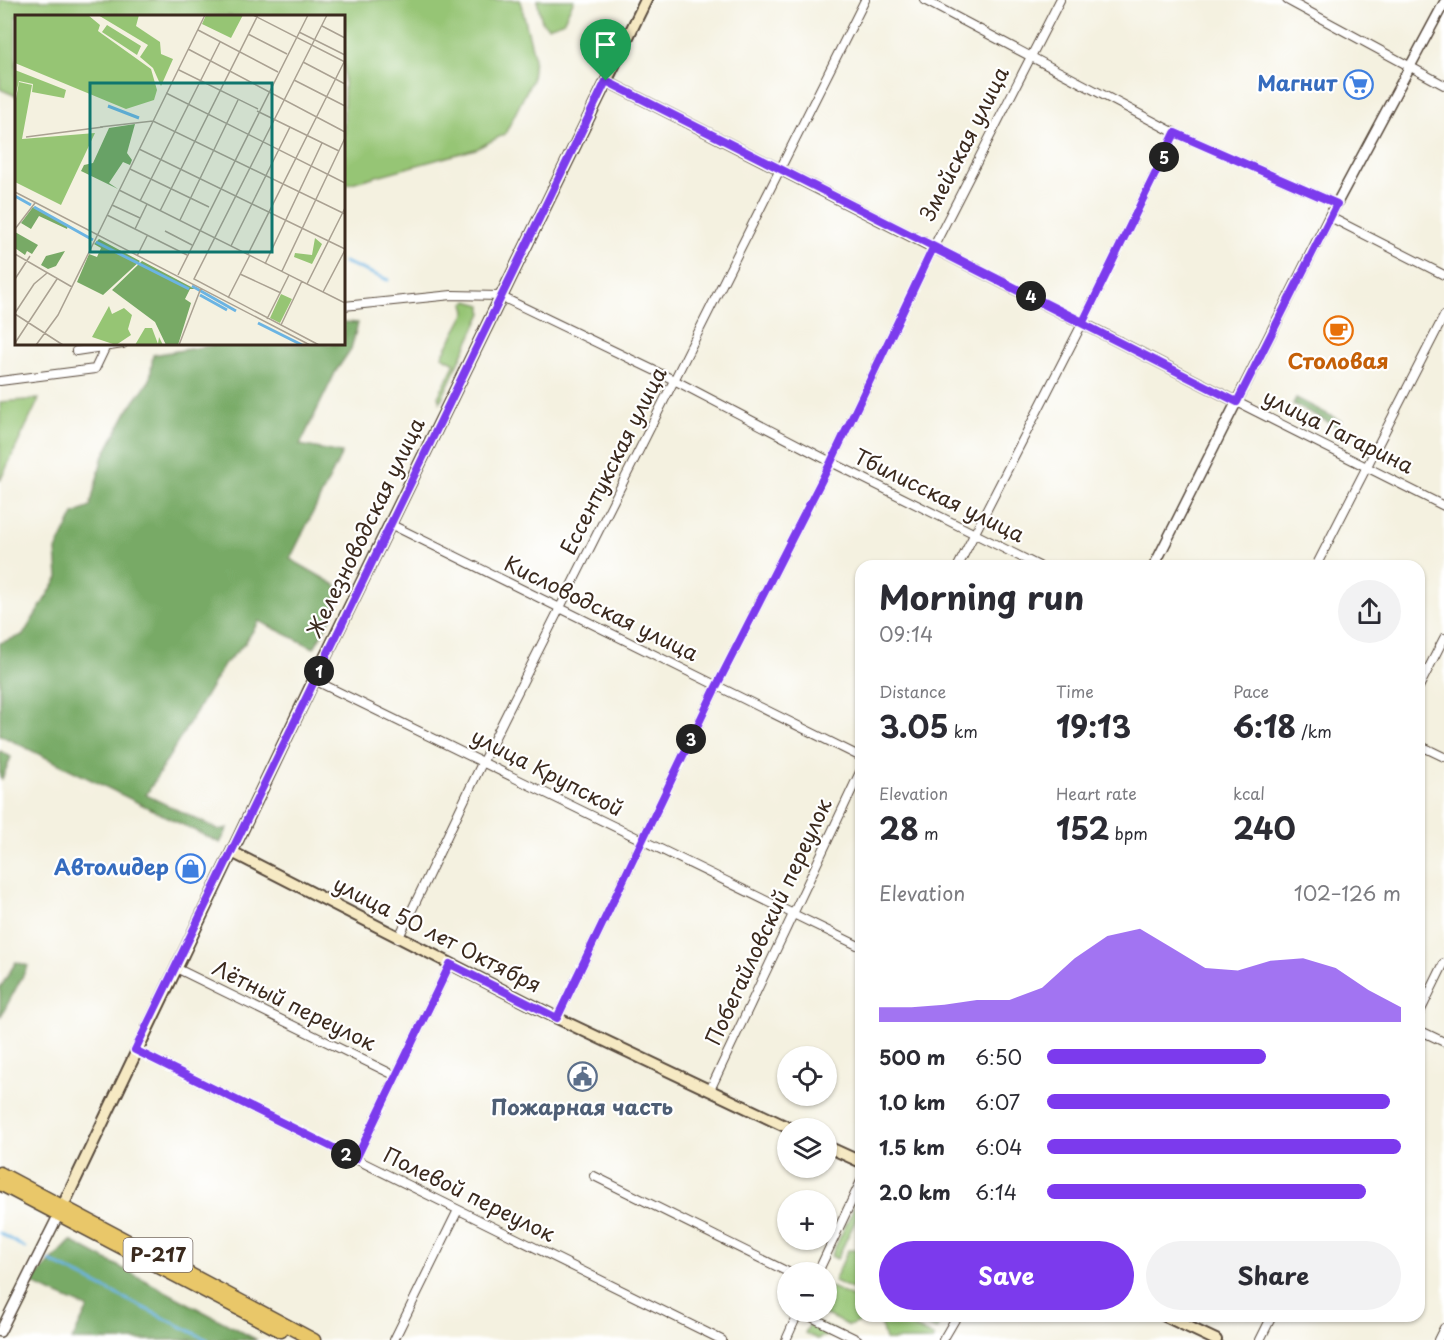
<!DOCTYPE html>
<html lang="en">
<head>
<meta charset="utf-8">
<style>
  body { margin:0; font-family:"Playpen Sans",sans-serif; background:#f2f2f3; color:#2b2b33; height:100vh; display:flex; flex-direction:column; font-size:22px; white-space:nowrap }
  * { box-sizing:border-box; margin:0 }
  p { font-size:20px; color:#7c7c81 }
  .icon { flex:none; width:33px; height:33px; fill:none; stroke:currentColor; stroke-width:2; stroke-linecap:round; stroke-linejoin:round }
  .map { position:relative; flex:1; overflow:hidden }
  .sheet { position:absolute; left:855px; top:560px; width:570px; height:762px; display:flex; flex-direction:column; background:#fff; border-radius:18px; box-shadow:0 2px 4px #0004 }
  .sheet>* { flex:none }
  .fabs { position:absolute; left:777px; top:1046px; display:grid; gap:12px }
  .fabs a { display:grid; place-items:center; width:60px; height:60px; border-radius:50%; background:#fff; box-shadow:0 2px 4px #0004; font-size:30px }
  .pin { position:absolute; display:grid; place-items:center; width:51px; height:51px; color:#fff; margin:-62px -26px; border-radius:50% 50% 50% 0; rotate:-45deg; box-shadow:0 0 6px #0007 }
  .pin .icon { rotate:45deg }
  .km { position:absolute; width:30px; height:30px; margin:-15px; border-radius:50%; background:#222; color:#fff; font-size:16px; line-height:30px; text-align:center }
  .round { display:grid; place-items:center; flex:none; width:63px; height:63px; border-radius:32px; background:#f2f2f3 }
  .headline { display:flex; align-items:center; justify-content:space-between; height:102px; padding:0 24px }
  h1 { font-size:33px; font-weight:700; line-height:45px }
  .stats { display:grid; grid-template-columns:repeat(3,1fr); gap:9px; height:102px; padding:6px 24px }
  .stats div { display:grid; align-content:center }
  .stats b { font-size:30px; font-weight:700 }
  .stats small { font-size:16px; font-weight:400 }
  .stats p { font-size:16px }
  .chart { height:168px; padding:12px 24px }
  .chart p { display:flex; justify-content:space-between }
  .chart svg { width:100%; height:108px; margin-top:6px; fill:#7c3aed; opacity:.7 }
  .action { display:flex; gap:12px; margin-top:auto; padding:12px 24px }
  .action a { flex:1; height:69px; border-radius:36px; background:#7c3aed; color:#fff; font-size:24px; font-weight:700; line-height:69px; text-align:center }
  .action a+a { background:#f2f2f3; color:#2b2b33 }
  ul { padding:0 24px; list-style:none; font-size:20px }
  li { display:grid; grid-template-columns:96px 72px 1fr; align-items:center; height:45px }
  li i { height:15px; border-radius:8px; background:#7c3aed }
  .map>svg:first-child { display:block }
  .green { fill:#96c574; stroke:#687849; stroke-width:1.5 }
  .forest { fill:#78aa66; stroke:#5a6a42; stroke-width:1.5 }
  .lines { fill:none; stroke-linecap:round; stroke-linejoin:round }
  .stream { stroke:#6bb4e3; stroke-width:3 }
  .minor-casing { stroke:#57483b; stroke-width:10 }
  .tertiary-casing { stroke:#57483b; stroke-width:12 }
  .secondary-casing { stroke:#57483b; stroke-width:14 }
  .trunk-casing { stroke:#57483b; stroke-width:15 }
  .minor { stroke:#fff; stroke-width:8 }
  .tertiary { stroke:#fff; stroke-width:9 }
  .secondary { stroke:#f6e9c3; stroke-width:10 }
  .trunk { stroke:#e9c769; stroke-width:12 }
  .route-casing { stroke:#fff; stroke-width:12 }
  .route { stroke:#7c3aed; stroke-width:8 }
  .labels { text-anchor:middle; stroke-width:4.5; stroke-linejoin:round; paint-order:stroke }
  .shield { fill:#fff; stroke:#766a62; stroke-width:1.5 }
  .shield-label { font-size:20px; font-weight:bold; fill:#3b2a1e }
  .shop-label { font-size:21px; font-weight:bold; fill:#366cbe; stroke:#fff; text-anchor:end }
  .street-label { font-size:21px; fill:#3b2a1e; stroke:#fff }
  .food-label { font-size:21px; font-weight:bold; fill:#c56008; stroke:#fff }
  .service-label { font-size:21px; font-weight:bold; fill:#4e5e75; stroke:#fff }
  .inset-river { fill:none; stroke:#6bb4e3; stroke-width:3 }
  .inset-road { fill:none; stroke:#aaa192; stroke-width:1.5 }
  .view { fill:#0f766e; fill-opacity:0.15; stroke:#0f766e; stroke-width:3 }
  .inset-edge { fill:none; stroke:#3b2a1e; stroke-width:3 }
</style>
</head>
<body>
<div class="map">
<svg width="1444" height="1340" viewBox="0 0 1444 1340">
  <rect width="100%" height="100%" fill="#fff"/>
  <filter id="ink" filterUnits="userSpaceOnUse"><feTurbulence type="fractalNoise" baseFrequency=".0167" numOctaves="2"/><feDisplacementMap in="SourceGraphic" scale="12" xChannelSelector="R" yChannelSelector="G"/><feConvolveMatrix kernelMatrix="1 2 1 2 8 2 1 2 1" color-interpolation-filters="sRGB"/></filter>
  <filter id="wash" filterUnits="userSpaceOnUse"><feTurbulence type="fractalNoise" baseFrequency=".008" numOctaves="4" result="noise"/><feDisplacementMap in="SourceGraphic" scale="24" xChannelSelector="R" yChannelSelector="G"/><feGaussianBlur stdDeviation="1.35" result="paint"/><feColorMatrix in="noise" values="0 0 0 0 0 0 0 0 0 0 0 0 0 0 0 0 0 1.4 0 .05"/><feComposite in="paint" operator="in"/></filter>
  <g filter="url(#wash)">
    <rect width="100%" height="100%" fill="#f4f1e0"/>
    <path class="green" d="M0 0H520L534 56 532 80 505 134 476 149 344 185V16H16V96L0 89Z
      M537 0H574L563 22 548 27 542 22Z
      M468 301 482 305V313L440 402 438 397 455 363 442 356 466 312 464 303Z
      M39 399 0 481V402Z
      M861 1193V1209L837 1259 831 1256Z
      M848 1250H861V1271L852 1289 834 1281Z
      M831 1287 861 1301V1316H868L866 1320 849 1326 818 1311H826L827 1295Z
      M885 1316H891L934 1337 933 1340H885L881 1325Z
      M917 1316H944L936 1330 915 1320Z
      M812 1320 838 1332 817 1339 805 1333Z"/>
    <path class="forest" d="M344 322 358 323 351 349 336 371 300 445 342 453 290 559 337 586 335 610 314 648 259 621 245 643 224 665 146 795 219 830 228 828 220 843 0 735V643L23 635 58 578 56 550 74 514 90 507 102 459 128 410 150 380 153 355 220 344H344Z
      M1296 398 1341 421 1338 427 1293 404Z
      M0 751 11 757 2 779 0 777Z
      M16 962 28 966 0 1018V988Z
      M71 1241 257 1340H72L88 1308 30 1283Z"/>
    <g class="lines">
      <path class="stream" d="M344 262 388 280
        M0 1233 25 1248
        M50 1261 208 1340"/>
    </g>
  </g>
  <g filter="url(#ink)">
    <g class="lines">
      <defs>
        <path id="minor" d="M924 0 1175 133 1337 204
          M1287 0 1444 85
          M1330 217 1444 275
          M344 306 452 295 500 296 674 380 831 462 1039 566
          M76 351 123 344
          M0 381 95 369 106 346
          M1237 402 1444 506
          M390 524 861 757
          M958 566 1083 322 1175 133
          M1316 566 1444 316
          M314 680 861 947
          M1419 687 1444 638
          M1419 745 1444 757
          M398 939 483 761 865 0
          M176 968 396 1076
          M1419 1014 1444 963
          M557 1018 717 685 831 462 933 248 1060 0
          M1419 1030 1444 1042
          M135 1050 722 1340
          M710 1090 861 770
          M356 1159 450 964
          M594 1176 788 1272
          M818 1272 861 1181
          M799 1311 858 1340
          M394 1340 458 1210
          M786 1340 799 1311
          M943 1340 957 1316
          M1260 1340 1272 1316
          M1438 1340 1444 1328"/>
        <path id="tertiary" d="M606 81 1237 402
          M1154 566 1331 214 1444 3
          M0 1332 59 1214"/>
        <path id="secondary" d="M232 852 557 1018 789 1128
          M826 1146 861 1162
          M60 1212 314 680 646 0
          M1165 1316 1216 1340"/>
        <path id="trunk" d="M0 1173 314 1340
          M0 1184 281 1331"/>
      </defs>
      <use href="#minor" class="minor-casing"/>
      <use href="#tertiary" class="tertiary-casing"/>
      <use href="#secondary" class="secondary-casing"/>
      <use href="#trunk" class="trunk-casing"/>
      <use href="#minor" class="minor"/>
      <use href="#tertiary" class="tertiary"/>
      <use href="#secondary" class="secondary"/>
      <use href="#trunk" class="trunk"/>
    </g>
  </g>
  <g class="lines" filter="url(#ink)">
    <defs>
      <path id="route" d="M606 81 135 1050 356 1159 450 964 557 1018 717 685 831 462 933 248 1237 402 1337 204 1175 133 1083 322 606 81"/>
    </defs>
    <use href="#route" class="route-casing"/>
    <use href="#route" class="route"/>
  </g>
  <defs>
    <symbol id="supermarket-ring" viewBox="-11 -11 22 22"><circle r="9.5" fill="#fff" stroke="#3f7fe0" stroke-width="1.5"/><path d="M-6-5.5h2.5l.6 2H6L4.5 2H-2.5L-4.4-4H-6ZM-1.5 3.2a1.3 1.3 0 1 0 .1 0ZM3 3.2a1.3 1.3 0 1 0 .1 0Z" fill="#3f7fe0"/></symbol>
    <symbol id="cafe-ring" viewBox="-11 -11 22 22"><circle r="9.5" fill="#fff" stroke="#e8710a" stroke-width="1.5"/><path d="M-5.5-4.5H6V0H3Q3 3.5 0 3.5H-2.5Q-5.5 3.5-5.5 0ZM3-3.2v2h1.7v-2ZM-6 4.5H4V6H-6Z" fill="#e8710a"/></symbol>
    <symbol id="shop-ring" viewBox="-11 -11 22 22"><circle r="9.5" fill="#fff" stroke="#3f7fe0" stroke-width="1.5"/><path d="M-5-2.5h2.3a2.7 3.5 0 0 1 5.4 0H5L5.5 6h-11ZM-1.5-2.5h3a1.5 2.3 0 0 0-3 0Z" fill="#3f7fe0"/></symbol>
    <symbol id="civic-ring" viewBox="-11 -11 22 22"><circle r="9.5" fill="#fff" stroke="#5c6f8a" stroke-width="1.5"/><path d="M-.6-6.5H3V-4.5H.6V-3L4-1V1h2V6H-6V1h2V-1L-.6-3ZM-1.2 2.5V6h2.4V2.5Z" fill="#5c6f8a"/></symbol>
  </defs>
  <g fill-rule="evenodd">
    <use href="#supermarket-ring" x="1342" y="68" width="33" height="33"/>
    <use href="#cafe-ring" x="1322" y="314" width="33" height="33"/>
    <use href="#shop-ring" x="174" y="852" width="33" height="33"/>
    <use href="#civic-ring" x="566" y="1060" width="33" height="33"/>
  </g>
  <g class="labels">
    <rect class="shield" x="123.5" y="1238" width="69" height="34" rx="4.5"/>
    <g class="shield-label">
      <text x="158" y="1262">Р-217</text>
    </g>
    <g class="shop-label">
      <text x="1337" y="91">Магнит</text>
      <text x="169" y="875">Автолидер</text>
    </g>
    <g class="street-label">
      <text transform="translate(965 144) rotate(-63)" y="7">Змейская улица</text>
      <text transform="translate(1338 432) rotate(26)" y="7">улица Гагарина</text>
      <text transform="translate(614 461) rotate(-63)" y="7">Ессентукская улица</text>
      <text transform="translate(939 496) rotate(26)" y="7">Тбилисская улица</text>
      <text transform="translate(366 528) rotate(-64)" y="7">Железноводская улица</text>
      <text transform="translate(601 609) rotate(26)" y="7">Кисловодская улица</text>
      <text transform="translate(547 773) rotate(27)" y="7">улица Крупской</text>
      <text transform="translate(769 922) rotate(-65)" y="7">Побегайловский переулок</text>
      <text transform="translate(437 935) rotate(27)" y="7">улица 50 лет Октября</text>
      <text transform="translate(294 1006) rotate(26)" y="7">Лётный переулок</text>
      <text transform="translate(469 1195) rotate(26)" y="7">Полевой переулок</text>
    </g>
    <g class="food-label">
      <text x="1338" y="369">Столовая</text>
    </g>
    <g class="service-label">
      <text x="582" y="1115">Пожарная часть</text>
    </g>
  </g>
  <g transform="translate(15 15)">
    <rect width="330" height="330" fill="#f4f1e0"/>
    <path d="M0 0H73L85 10 83 16 136 54 142 75 139 85 111 94 0 48ZM83 0H124L121 11 145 27 146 39 158 44 146 71 138 53 125 42 133 30ZM191 0H228L216 23 187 9ZM92 10 126 31 122 40 87 17ZM0 55 51 75 49 83 17 77 18 69 4 66 0 83ZM4 67 17 70 7 124 80 118 46 190 0 167V89ZM300 223 307 229 297 249 279 242 280 238 297 240ZM266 279 277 284 265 308 255 303ZM94 291 97 299 109 293 117 300 113 314 116 320 101 330 77 322ZM130 313H137L143 329 144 322 148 330H120Z" fill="#96c574"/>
    <path d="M120 109 112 138 117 145 115 150 108 147 94 168 103 174 66 156 69 150 78 148 94 113ZM18 192 53 210 52 214 24 201 16 214 6 208ZM0 217 23 230 17 239 12 236 10 240 0 233ZM84 224 125 246 88 280 62 267 74 239 82 242 86 233 79 229ZM50 236 41 251 33 254 26 250 31 241ZM127 246 180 274H175L170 284 176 288 163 330H151L140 307 97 275Z" fill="#78aa66"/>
    <path class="inset-river" d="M93 91 124 103M0 181 16 190M19 192 78 225M81 227 174 274M177 271 221 296M185 280 212 295M243 308 287 330"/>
    <path class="inset-road" d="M238 0 330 47M307 11 330 23M183 15 263 57M284 17 330 40M233 19 272 39M173 34 330 117M288 47 330 69M164 55 243 94M279 65 330 91M151 78 330 168M242 96 324 136M85 112 138 106 330 199M11 122 88 112M124 134 330 234M115 154 194 192M104 175 330 288M0 177 295 330M125 186 205 27M97 190 125 203M145 196 243 0M92 200 172 240M165 205 223 85M0 214 20 188M120 214 132 189M150 216 177 230M82 221 190 0M216 231 275 112M0 239 57 272M233 239 330 45M122 241 132 221M250 249 307 128M267 256 330 123M225 259 266 278M163 260 293 0M0 264 15 241M292 269 330 193M308 277 330 235M213 283 235 240M0 298 19 269 32 258M0 299 48 330M252 304 274 260M266 310 287 266M0 328 42 264M21 330 43 300 82 221M164 330 186 273M304 330 179 264 312 0"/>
    <path class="view" d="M75 68H257V237H75Z"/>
    <rect width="330" height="330" class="inset-edge"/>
  </g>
</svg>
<div class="fabs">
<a><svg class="icon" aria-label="locate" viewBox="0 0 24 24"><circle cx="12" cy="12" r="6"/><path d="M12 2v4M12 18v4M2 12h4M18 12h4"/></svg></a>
<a><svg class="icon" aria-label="layers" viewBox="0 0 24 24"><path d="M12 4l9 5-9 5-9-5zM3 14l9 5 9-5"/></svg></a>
<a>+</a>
<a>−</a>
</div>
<div class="pin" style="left:606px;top:81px;background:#1e9e55"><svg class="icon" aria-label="arrive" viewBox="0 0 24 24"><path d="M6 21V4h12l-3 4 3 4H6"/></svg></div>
<b class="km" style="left:319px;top:671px">1</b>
<b class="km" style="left:346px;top:1154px">2</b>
<b class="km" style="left:691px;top:739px">3</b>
<b class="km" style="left:1031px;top:296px">4</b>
<b class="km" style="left:1164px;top:157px">5</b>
<section class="sheet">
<div class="headline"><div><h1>Morning run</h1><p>09:14</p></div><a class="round"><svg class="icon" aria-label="share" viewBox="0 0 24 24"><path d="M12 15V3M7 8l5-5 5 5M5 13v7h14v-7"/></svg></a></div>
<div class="stats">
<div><p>Distance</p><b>3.05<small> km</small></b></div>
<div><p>Time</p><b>19:13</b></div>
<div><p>Pace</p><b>6:18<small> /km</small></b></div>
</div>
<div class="stats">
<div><p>Elevation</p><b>28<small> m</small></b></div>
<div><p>Heart rate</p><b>152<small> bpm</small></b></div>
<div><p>kcal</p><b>240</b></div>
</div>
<div class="chart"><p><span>Elevation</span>102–126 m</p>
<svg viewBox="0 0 160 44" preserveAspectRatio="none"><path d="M0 44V38L10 38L20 37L30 35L40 35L50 30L60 18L70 9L80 6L90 14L100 22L110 23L120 19L130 18L140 22L150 31L160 38V44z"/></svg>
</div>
<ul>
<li><b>500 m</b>6:50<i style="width:62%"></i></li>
<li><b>1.0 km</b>6:07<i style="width:97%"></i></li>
<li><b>1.5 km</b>6:04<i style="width:100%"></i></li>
<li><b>2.0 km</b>6:14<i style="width:90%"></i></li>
</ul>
<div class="action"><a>Save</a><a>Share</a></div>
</section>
</div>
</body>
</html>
